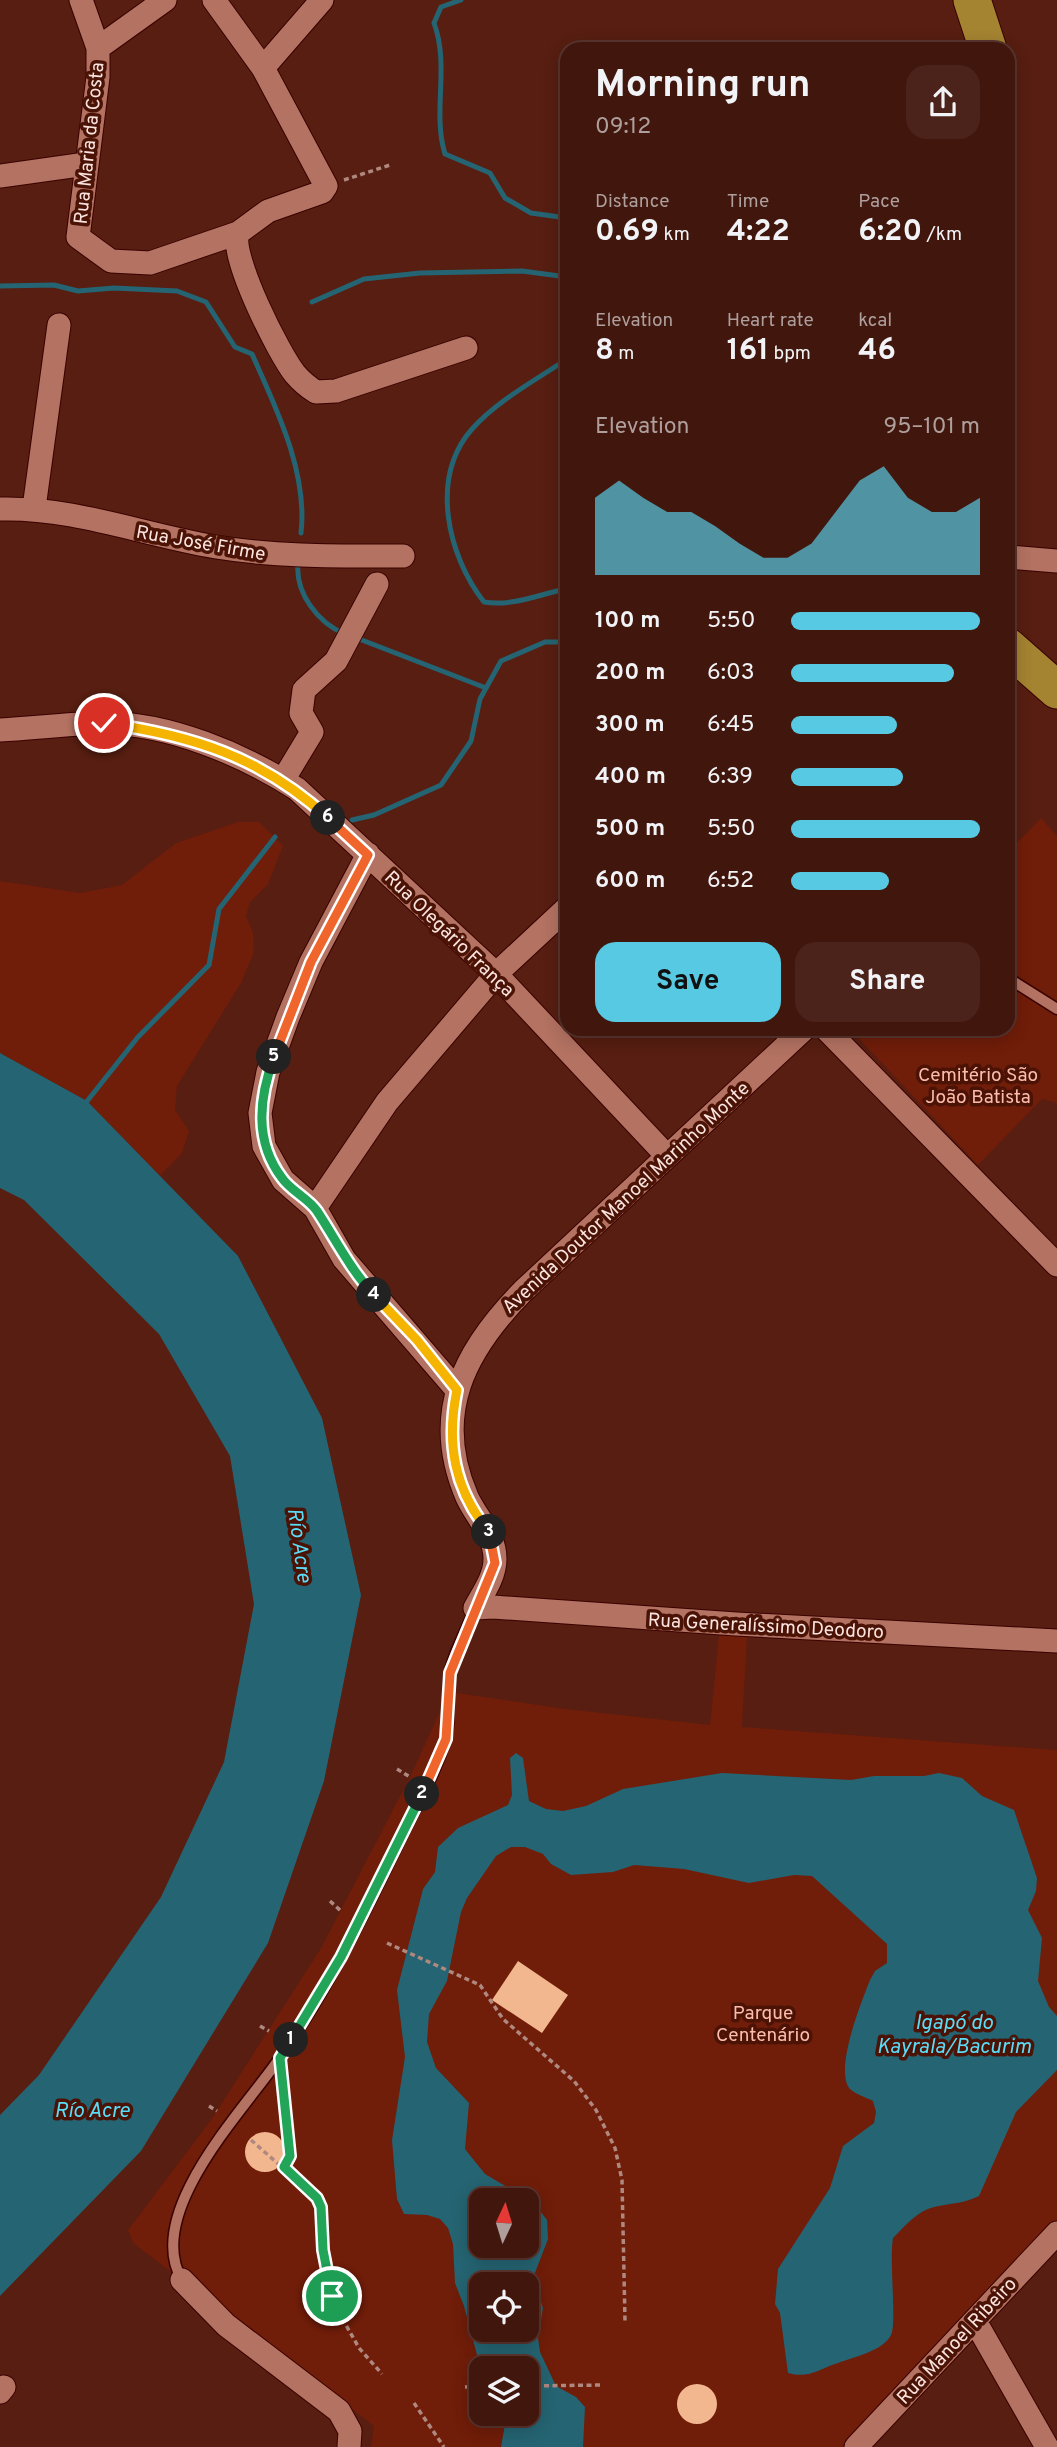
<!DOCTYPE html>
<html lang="en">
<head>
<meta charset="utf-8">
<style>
  body { margin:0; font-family:Overpass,sans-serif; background:#4c231b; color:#f1f3f6; height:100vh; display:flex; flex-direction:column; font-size:26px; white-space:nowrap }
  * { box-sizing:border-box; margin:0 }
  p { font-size:23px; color:#ae9f9d }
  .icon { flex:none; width:38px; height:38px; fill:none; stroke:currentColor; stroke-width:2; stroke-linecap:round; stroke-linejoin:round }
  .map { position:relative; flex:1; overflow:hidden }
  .drawer { position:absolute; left:560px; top:42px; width:455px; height:994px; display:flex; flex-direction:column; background:#41160d; border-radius:21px; box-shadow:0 4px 18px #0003,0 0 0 2px #5a352e }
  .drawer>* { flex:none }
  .needle { width:46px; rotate:4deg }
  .buttons { position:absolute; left:469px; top:2188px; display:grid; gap:14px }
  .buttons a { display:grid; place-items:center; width:70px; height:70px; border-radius:14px; background:#41160d; box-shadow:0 4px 18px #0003,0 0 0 2px #5a352e; font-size:35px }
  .pin { position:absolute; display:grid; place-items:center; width:60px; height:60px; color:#fff; margin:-30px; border:4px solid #fff; border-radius:50%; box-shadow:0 2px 7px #0007 }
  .km { position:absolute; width:35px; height:35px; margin:-18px; border-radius:50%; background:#222; color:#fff; font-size:19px; line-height:35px; text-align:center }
  .round { display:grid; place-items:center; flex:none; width:74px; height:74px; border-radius:21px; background:#4c231b }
  .head { display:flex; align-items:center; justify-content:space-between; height:119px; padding:0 35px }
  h1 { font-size:38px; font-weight:700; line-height:52px }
  .figures { display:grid; grid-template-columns:repeat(3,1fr); gap:10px; height:119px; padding:7px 35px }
  .figures div { display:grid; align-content:center }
  .figures b { font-size:30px; font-weight:700 }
  .figures small { font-size:19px; font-weight:400 }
  .figures p { font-size:19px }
  .chart { height:196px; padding:14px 35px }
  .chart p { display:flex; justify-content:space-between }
  .chart svg { width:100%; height:126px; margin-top:7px; fill:#57c9e2; opacity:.7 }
  .action { display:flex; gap:14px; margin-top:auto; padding:14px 35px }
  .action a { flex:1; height:80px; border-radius:21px; background:#57c9e2; color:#111; font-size:28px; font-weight:700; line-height:80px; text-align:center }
  .action a+a { background:#4c231b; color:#f1f3f6 }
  ul { padding:0 35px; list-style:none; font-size:23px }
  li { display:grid; grid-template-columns:112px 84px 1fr; align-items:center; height:52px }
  li i { height:18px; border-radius:9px; background:#57c9e2 }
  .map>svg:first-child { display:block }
  .green { fill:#701d09; fill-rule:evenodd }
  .water { fill:#256472; fill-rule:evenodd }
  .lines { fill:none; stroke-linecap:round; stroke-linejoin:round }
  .stream { stroke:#256472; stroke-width:5 }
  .building { fill:#f3b790 }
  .service-casing { stroke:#390200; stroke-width:13 }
  .minor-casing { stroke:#390200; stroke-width:25 }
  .trunk-casing { stroke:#390200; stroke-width:39 }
  .path { stroke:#af8880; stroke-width:3.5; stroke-dasharray:5 3.5; stroke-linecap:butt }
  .service { stroke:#b37262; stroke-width:10 }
  .minor { stroke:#b37262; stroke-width:23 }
  .trunk { stroke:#a48331; stroke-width:37 }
  .split-1-casing { stroke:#fff; stroke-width:14 }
  .split-2-casing { stroke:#fff; stroke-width:14 }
  .split-3-casing { stroke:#fff; stroke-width:14 }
  .split-4-casing { stroke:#fff; stroke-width:14 }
  .split-5-casing { stroke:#fff; stroke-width:14 }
  .split-6-casing { stroke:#fff; stroke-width:14 }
  .split-7-casing { stroke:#fff; stroke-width:14 }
  .split-1 { stroke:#22a559; stroke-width:9 }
  .split-2 { stroke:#22a559; stroke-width:9 }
  .split-3 { stroke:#f0652b; stroke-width:9 }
  .split-4 { stroke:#f5b400; stroke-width:9 }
  .split-5 { stroke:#22a559; stroke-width:9 }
  .split-6 { stroke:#f0652b; stroke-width:9 }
  .split-7 { stroke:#f5b400; stroke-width:9 }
  .labels { text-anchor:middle; stroke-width:7; stroke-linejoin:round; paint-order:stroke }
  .street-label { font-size:19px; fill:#fbe4df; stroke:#4b1306 }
  .park-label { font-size:19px; fill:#fcbbab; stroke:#4b1306 }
  .water-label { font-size:21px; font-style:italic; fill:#5adcf7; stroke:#4b1306 }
</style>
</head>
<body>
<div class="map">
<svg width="1057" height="2447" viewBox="0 0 1057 2447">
  <rect width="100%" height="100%" fill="#571e11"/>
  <path class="green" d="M1041 818 1057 836V1103L1042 1099 978 1165 850 1029H1008V852Z
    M238 822H259L283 846 268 884 250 902 246 916 253 932 254 952 241 983 177 1086 175 1110 189 1131 182 1153 160 1176 87 1101 0 1053V881L80 893 122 885 176 843Z
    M719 1635 747 1637 742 1727 1057 1750V2224L846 2447H371L374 2426 133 2243 128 2230 211 2120 321 1948 410 1777 449 1692 566 1709 710 1725ZM481 2200H527V2245H481ZM481 2284H527V2329H481ZM481 2368H527V2413H481Z"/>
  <path class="water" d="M0 1053 87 1101 238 1256 322 1418 361 1595 324 1781 268 1943 141 2151 0 2296V2115L39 2075 161 1897 224 1762 254 1604 230 1456 159 1334 24 1200 0 1188Z
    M516 1753 523 1758 529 1801 546 1809 563 1811 586 1806 623 1789 722 1773 851 1780 874 1776H924L939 1773 962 1778 982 1796 1014 1810 1037 1878 1036 1891 1028 1910 1042 1938 1038 1981 1049 2007 1057 2016V2070L1016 2112 979 2196C963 2204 951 2203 934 2207 917 2211 905 2226 893 2238 889 2262 897 2323 891 2335 883 2351 854 2357 838 2363 819 2369 809 2379 788 2373L780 2313 775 2304 778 2269 830 2188 843 2146 874 2123 876 2112 873 2101C866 2097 854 2094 849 2088 835 2067 861 2003 870 1980L875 1971 887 1963V1944L812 1876 794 1875 749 1883 684 1869 634 1865 613 1872 571 1875 551 1864 543 1854 525 1847H511L496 1856 467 1898 461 1912 447 1981 429 2014 427 2042 436 2068 469 2103 465 2149 485 2174 534 2203 547 2220 548 2239 533 2278 543 2308 538 2338 540 2352 556 2386 576 2397 585 2407 583 2447H501L507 2413H527V2368L480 2366 464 2306 455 2283 453 2244 448 2228 440 2219 427 2215 404 2214 397 2199 392 2140 405 2057 397 1990 423 1889 435 1872 438 1847 458 1828 508 1805 512 1795 510 1758ZM481 2200H527V2245H481ZM481 2284H527V2329H481Z"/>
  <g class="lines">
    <path class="stream" d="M461 0 441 7 434 23C450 66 432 112 445 154L490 173 505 198 531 213 567 218
      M0 286 54 285 78 291 114 288 177 291 206 302 235 347 252 354C276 408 308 472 301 533
      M312 302 364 279 420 273 522 271 567 277
      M567 359C536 380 498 400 472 429 429 478 448 556 484 602 512 607 539 594 567 589
      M298 563C295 593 318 623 345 634
      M354 637 486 688
      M352 820 374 815 441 785 471 741 480 699 501 661 545 642H567
      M84 1105 138 1037 209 965 219 909 275 837"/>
  </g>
  <path class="building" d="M518 1961 568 1995 542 2033 492 2000Z
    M245 2152a20 20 0 1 1 40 0a20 20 0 1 1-40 0Z
    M677 2404a20 20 0 1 1 40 0a20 20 0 1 1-40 0Z"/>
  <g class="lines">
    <defs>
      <path id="service" d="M1008 978 1057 1009
        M182 2280C143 2213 243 2111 279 2059 328 1989 367 1909 404 1832 418 1803 436 1772 445 1741 451 1721 447 1698 449 1677 452 1655 467 1630 475 1608"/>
      <path id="minor" d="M81 0 98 48
        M165 0 98 48V77L78 237 111 261 150 263 238 233 268 211 322 192 326 186 263 68 322 0
        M214 0 263 68
        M0 176 86 164
        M238 233C229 255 279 354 295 374 301 381 308 387 316 392L336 391 466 348
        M34 508 59 325
        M0 509C73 507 144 535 216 547 278 557 340 556 403 556
        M1008 557 1057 561
        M0 730C34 728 68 724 102 723 169 723 242 754 297 789L496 974 666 1155
        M283 780 312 732 301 713 304 690 336 661 377 584
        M368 854 311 962 288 1017 268 1072 260 1113 264 1146 283 1180 315 1208 344 1259 457 1390
        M826 1029 1057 1265
        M315 1208 387 1102 496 974 567 908
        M475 1608C483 1593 495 1577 495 1559 495 1534 477 1519 467 1497 431 1414 464 1351 523 1291L804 1029
        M475 1608 493 1607 736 1624 1057 1641
        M182 2280 226 2325 339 2411 350 2431 349 2447
        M975 2321 1047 2447
        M0 2392 4 2387
        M856 2447 1057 2233"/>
      <path id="trunk" d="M972 0 988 49
        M1008 647 1057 690"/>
    </defs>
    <use href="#service" class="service-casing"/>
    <use href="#minor" class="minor-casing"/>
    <use href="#trunk" class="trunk-casing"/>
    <path class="path" d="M344 180 390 165
      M397 1769 410 1777
      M330 1901 341 1911
      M387 1943 480 1985 503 2019 574 2081 596 2110 615 2148 622 2180 625 2321
      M260 2026 269 2031
      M282 2077 290 2156 284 2167
      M209 2106 217 2111
      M251 2140 317 2198 322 2214 323 2250 334 2304 359 2348 382 2374
      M527 2386 601 2385
      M465 2387 481 2386
      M414 2403 444 2447"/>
    <use href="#service" class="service"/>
    <use href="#minor" class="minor"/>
    <use href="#trunk" class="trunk"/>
  </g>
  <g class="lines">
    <defs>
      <path id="split-1" d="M291 2040 280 2058 290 2156 284 2167 317 2198 321 2207 323 2250 332 2296"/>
      <path id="split-2" d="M291 2040 341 1957 422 1794"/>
      <path id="split-3" d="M422 1794 446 1739 450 1673 495 1563 489 1532"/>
      <path id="split-4" d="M374 1295 417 1340 457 1390C446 1443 454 1489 489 1532"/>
      <path id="split-5" d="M274 1057C259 1098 254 1141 282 1178 291 1191 308 1198 317 1211 336 1240 350 1269 374 1295"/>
      <path id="split-6" d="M274 1057 311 962 368 855 328 818"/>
      <path id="split-7" d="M104 723C191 735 262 757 328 818"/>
    </defs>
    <use href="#split-1" class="split-1-casing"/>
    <use href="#split-2" class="split-2-casing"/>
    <use href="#split-3" class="split-3-casing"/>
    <use href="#split-4" class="split-4-casing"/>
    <use href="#split-5" class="split-5-casing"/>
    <use href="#split-6" class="split-6-casing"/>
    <use href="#split-7" class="split-7-casing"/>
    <use href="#split-1" class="split-1"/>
    <use href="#split-2" class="split-2"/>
    <use href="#split-3" class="split-3"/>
    <use href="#split-4" class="split-4"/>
    <use href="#split-5" class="split-5"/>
    <use href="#split-6" class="split-6"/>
    <use href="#split-7" class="split-7"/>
  </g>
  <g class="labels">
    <g class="street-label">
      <text transform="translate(88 143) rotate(-84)" y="7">Rua Maria da Costa</text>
      <text transform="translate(201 542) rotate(10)" y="7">Rua José Firme</text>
      <text transform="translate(450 933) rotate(44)" y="7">Rua Olegário França</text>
      <text transform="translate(625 1197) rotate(-43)" y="7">Avenida Doutor Manoel Marinho Monte</text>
      <text transform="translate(766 1625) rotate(3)" y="7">Rua Generalíssimo Deodoro</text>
      <text transform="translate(956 2340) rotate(-47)" y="7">Rua Manoel Ribeiro</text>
    </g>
    <g class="park-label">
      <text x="978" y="1081">Cemitério São<tspan x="978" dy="22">João Batista</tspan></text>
      <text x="763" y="2019">Parque<tspan x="763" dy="22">Centenário</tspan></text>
    </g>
    <g class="water-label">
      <text transform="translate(300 1545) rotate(82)" y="7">Río Acre</text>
      <text x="954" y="2029">Igapó do<tspan x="954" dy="24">Kayrala/Bacurim</tspan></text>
      <text x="92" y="2117">Río Acre</text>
    </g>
  </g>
</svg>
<div class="buttons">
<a><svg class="needle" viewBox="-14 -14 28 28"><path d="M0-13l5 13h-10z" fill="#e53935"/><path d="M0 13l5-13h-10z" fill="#ae9f9d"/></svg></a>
<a><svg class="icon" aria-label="locate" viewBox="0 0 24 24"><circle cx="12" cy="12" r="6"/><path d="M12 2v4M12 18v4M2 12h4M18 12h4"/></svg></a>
<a><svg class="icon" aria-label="layers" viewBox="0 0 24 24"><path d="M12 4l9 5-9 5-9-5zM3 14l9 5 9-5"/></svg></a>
</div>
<div class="pin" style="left:332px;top:2296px;background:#1e9e55"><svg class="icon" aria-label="arrive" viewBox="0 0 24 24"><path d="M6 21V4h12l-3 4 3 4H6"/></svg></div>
<div class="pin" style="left:104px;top:723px;background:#d93025"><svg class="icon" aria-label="check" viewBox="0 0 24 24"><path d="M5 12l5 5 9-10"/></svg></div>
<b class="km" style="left:291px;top:2040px">1</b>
<b class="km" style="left:422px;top:1794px">2</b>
<b class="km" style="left:489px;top:1532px">3</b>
<b class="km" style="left:374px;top:1295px">4</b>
<b class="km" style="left:274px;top:1057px">5</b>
<b class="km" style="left:328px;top:818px">6</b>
<section class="drawer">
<div class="head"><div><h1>Morning run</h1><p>09:12</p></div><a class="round"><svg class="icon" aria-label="share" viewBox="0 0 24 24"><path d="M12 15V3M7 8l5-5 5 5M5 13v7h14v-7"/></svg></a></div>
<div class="figures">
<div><p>Distance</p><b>0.69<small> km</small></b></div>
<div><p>Time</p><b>4:22</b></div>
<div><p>Pace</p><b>6:20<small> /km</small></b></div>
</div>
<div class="figures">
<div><p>Elevation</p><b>8<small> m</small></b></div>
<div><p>Heart rate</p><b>161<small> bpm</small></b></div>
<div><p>kcal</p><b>46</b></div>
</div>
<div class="chart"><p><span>Elevation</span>95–101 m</p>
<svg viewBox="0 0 160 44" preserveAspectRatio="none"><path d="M0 44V17L10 11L20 17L30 22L40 22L50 27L60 33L70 38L80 38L90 33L100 22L110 11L120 6L130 17L140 22L150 22L160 17V44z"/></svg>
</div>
<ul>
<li><b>100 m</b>5:50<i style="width:100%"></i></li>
<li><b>200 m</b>6:03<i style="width:86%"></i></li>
<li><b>300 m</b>6:45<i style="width:56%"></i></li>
<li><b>400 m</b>6:39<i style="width:59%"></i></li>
<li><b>500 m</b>5:50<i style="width:100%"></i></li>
<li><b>600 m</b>6:52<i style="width:52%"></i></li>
</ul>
<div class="action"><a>Save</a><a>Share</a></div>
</section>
</div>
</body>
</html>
